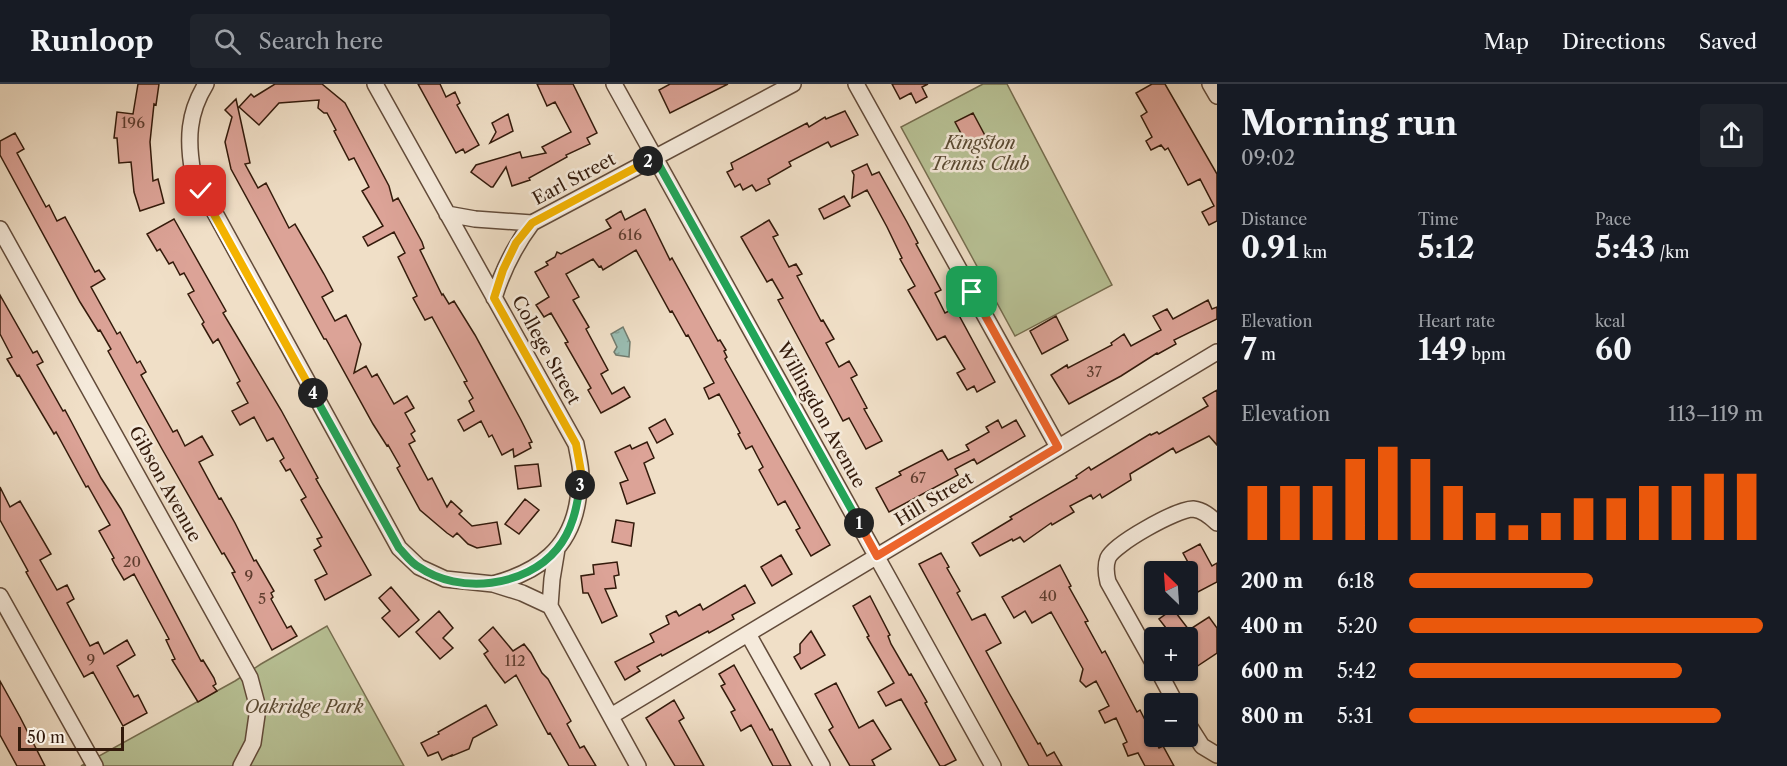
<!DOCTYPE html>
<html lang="en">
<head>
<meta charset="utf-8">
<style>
  body { margin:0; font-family:"Libre Caslon Text",serif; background:#20242c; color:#f1f3f6; height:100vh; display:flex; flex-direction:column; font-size:22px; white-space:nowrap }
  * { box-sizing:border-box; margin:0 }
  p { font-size:20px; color:#9ea1a6 }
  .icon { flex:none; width:33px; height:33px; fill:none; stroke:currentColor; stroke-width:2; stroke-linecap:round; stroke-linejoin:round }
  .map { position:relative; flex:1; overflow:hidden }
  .drawer { display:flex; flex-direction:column; background:#171b24; width:570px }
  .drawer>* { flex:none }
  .needle { width:39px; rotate:335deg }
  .controls { position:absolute; left:1144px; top:477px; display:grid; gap:12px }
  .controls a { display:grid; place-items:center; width:54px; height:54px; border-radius:6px; background:#171b24; box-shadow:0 2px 4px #0004; font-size:30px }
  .scale { position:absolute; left:18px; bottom:15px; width:106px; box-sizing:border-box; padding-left:6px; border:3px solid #331a0b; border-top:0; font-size:16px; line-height:21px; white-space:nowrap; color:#331a0b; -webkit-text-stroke:4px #f5eadb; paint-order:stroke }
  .pin { position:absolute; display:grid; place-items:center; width:51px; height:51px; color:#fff; margin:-26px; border-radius:12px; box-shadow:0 3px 9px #0006 }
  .km { position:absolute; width:30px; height:30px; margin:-15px; border-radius:50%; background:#222; color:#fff; font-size:16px; line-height:30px; text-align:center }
  .round { display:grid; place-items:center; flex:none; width:63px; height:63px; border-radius:6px; background:#20242c }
  .headline { display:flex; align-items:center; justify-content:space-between; height:102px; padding:0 24px }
  h1 { font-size:33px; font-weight:800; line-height:45px }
  .figures { display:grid; grid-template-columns:repeat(3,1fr); gap:9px; height:102px; padding:6px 24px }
  .figures div { display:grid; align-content:center }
  .figures b { font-size:30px; font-weight:800 }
  .figures small { font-size:16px; font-weight:400 }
  .figures p { font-size:16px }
  .chart { height:168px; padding:12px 24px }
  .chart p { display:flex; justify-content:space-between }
  .chart svg { width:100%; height:108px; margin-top:6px; stroke:#ea580c; stroke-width:6 }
  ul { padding:0 24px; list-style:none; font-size:20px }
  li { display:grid; grid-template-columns:96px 72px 1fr; align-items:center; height:45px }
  li i { height:15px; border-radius:8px; background:#ea580c }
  header { display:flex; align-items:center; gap:36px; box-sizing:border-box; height:84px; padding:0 30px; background:#171b24; border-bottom:2px solid #363941 }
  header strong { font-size:28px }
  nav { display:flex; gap:33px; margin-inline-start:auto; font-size:21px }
  .search { width:420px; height:54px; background:#20242c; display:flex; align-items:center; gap:15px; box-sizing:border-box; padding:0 21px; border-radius:6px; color:#9ea1a6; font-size:22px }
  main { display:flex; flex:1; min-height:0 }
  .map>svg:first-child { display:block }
  .park { fill:#b8c296; stroke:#766e50; stroke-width:1.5 }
  .water { fill:url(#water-ripples); stroke:#717c6f; stroke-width:1.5 }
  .building { fill:#dca397; stroke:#331a0b; stroke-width:1.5 }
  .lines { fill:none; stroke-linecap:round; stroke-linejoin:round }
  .street-casing { stroke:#624b3a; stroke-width:18 }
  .street { stroke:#f5eadb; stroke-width:15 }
  .split-1-casing { stroke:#fff; stroke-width:12 }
  .split-2-casing { stroke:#fff; stroke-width:12 }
  .split-3-casing { stroke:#fff; stroke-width:12 }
  .split-4-casing { stroke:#fff; stroke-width:12 }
  .split-5-casing { stroke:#fff; stroke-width:12 }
  .split-1 { stroke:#f0652b; stroke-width:8 }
  .split-2 { stroke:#22a559; stroke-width:8 }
  .split-3 { stroke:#f5b400; stroke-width:8 }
  .split-4 { stroke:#22a559; stroke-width:8 }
  .split-5 { stroke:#f5b400; stroke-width:8 }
  .labels { text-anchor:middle; stroke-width:5; stroke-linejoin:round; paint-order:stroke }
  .number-label { font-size:15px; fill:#5d3c2e }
  .park-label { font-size:18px; font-style:italic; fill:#5b4c35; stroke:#f5eadb }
  .street-label { font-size:18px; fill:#331a0b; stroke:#f5eadb }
</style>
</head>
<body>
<header>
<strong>Runloop</strong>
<div class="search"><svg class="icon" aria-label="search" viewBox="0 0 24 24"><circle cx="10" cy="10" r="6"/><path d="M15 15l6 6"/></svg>Search here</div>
<nav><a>Map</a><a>Directions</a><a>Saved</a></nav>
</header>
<main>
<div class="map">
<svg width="1217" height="682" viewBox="0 0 1217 682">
  <defs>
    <pattern id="water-ripples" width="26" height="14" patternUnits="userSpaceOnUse" patternTransform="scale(1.5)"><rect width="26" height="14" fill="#9abdb2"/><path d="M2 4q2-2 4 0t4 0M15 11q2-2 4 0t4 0" fill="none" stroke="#85a298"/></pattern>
  </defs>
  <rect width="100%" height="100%" fill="#f0dfc7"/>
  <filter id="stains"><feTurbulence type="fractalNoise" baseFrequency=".00333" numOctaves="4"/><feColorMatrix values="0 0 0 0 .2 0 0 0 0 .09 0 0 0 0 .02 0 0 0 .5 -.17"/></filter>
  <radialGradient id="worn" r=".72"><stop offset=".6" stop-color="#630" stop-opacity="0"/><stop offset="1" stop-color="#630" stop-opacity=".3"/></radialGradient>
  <path class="park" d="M983 0H1007L1112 201 1015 252 901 43Z
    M327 542 404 682H81L235 597 261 580Z"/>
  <path class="water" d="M623 243 630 258 629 273 616 271 614 268 617 263 611 250Z"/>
  <path class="building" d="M138 0H159L156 21 154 20 150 58 153 97 158 95 164 119 140 127 134 108 131 78 119 79 117 54H114L117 28 133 30Z
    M275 0H322L345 19 389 102 393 117 398 114 422 158 424 164 420 166 442 211 443 210 449 220 454 217 475 251 521 336 532 358 529 359 531 364 514 373 513 365 502 371 492 351 489 353 481 337 464 347 458 336 474 327 469 317 473 314 464 298 467 297 432 233 425 236 413 214 417 212 398 173 405 169 394 148 368 162 363 153 383 142 362 107 369 103 354 74 349 76 334 47 336 46 327 29H324L318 24 319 16 279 19 259 41 239 23 251 10 254 13Z
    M418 0H440L446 13 455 8 460 19 457 21 479 61 465 69 463 65 456 69Z
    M537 0H573L597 49 587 54 590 60 566 71 567 73 529 94 530 96 512 102 506 83 493 103H491L471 88 476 81 520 68 522 74 546 69 542 63 571 48 555 18 547 22Z
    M670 0H728L670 29 659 6Z
    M892 0H928L922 3 927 13 916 19 911 9 900 15Z
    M1152 0H1165L1217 90V137L1209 141 1202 128 1214 122 1200 95 1188 101 1168 64 1165 66 1161 61 1151 66 1146 57 1152 53 1141 32 1147 28 1136 9Z
    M236 15 250 79 245 80 258 104 266 99 289 144 295 140 324 190 333 207 322 213 335 237 346 231 361 260 354 289 366 282 372 293 377 290 394 320 407 312 414 324 405 329 415 347 411 350 415 357 409 360 428 396 432 394 447 423 451 417 462 427 459 430 472 442 497 438 501 460 477 464 468 460 457 449 453 453 447 449 420 426 397 384 400 382 388 361 387 362 373 340 326 255H324L231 85 225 58 232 33 225 26Z
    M845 27 858 51 831 63 828 58 789 78 791 82 768 95 770 100 756 107 752 101 743 106 740 100 735 103 727 88 733 85 731 79 807 39 809 43 825 33 826 35Z
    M973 29 989 59 971 68 955 38Z
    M508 30 513 47 490 59 496 48 492 39Z
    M15 49 24 65 17 69 46 123 49 121 57 137 65 133 95 188 99 186 105 195 91 203 117 250 120 248 137 279 140 277 146 288 141 291 173 348 177 346 185 362 202 352 213 371 199 378 219 415 221 414 235 439 254 477 256 476 274 507 271 509 273 513 271 515 287 544 291 542 297 552 272 566 232 489 235 488 224 469 222 470 162 365 108 267 111 265 100 246 98 247 80 218 0 71V57Z
    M867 80 872 91 879 88 907 138 918 159 916 160 941 206 935 209 945 229 955 224 995 298 977 308 974 302 967 306 957 289 965 285 945 252 937 256 908 206 915 202 900 175 902 174 887 143 867 106 852 114 854 91 852 87Z
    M844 112 850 122 824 135 819 125Z
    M645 125 670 176 672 174 718 257 720 256 726 266 724 267 727 273 725 275 830 461 811 472 796 446 800 444 785 417 778 421 759 386 763 383 752 362 746 365 738 350 740 349 719 310 709 315 704 304 714 299 688 251 686 252 672 227 670 228 636 166 603 186 601 182 599 183 593 175 566 190 579 213 573 216 589 243 586 245 608 286 601 290 612 310 624 303 630 313 616 321 601 329 588 306 591 304 565 259 568 258 551 229 544 233 536 221 549 213 535 188 548 181 546 178 555 173 557 168 561 170 611 144 606 136 621 127 625 136Z
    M174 135 226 227 223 229 281 326 318 394 316 395 371 491 325 516 315 496 327 490 314 466 321 462 317 455 322 453 301 416 306 413 290 385 286 387 280 377 284 374 273 354 267 357 254 333 240 341 232 327 248 319 237 299 240 297 218 255 213 259 202 240 204 238 188 210 194 207 184 189 180 191 173 178 169 180 160 165 157 167 147 150Z
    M769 136 778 151 773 153 789 183 796 180 802 190 797 192 821 237 823 236 834 255 826 259 839 283 849 277 857 291 851 294 867 324 864 325 882 357 866 365 849 334 843 337 827 307 778 216 783 214 772 195 767 198 741 153Z
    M0 211 33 269 37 267 43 278 37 281 63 327 65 326 72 339 101 394 121 425 201 577 203 576 214 594 216 600 213 602 217 607 198 618 172 576 175 575 166 556 169 555 134 490 124 496 115 481 112 475 114 474 99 447 110 441 88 402 86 403 56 348 54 350 19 291 17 292 7 275 12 273 0 250Z
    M1208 216 1212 225 1217 223V235L1174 256 1176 260 1158 270 1157 269 1121 292 1069 320 1051 291 1067 281 1068 284 1112 261 1111 259 1124 250 1131 262 1161 246 1153 232 1167 225 1173 235Z
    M1056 232 1068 256 1042 270 1030 247Z
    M1217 306V361L1209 352 1176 369 1173 364 1130 390 1131 396 1102 414 1100 410 1093 415 1091 411 1070 422 1074 428 1052 441 1051 439 1024 458 1020 453 1013 457 1012 455 980 472 972 459 1012 435 1010 433 1077 394 1076 392 1089 383 1091 386 1150 350 1151 351 1157 348 1159 350 1208 322 1203 314Z
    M665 335 673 350 657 359 649 344Z
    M998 336 1002 344 1016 336 1025 352 977 380 974 375 955 385 958 391 889 428 876 404 901 391 899 388 942 366 948 376 969 366 966 361 989 348 986 343Z
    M647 358 654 374 644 379 655 409 627 420 620 399 628 396 615 368 630 361 632 365Z
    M538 380 541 402 518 405 515 382Z
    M0 403 10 423 20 417 51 470 40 476 57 506 67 501 74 515 67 519 90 562 98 558 104 570 127 556 135 571 117 582 134 613 138 611 147 629 123 642 93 588 84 593 26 488 28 487 0 436Z
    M525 415 539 426 519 450 505 440Z
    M616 436 634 439 631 462 612 458Z
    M1200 460 1212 482 1217 479V498L1194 510 1188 499 1193 495 1187 483 1190 482 1183 469Z
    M941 469 949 483 947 484 960 507 957 509 972 536 985 530 1001 559 986 567 1009 609 1038 660 1040 659 1047 672 1054 668 1062 682H1029L919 480Z
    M781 471 792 490 772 502 761 483Z
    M617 478 619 491 614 492 616 504 605 505 617 532 602 539 588 509H583L581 492 594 490 593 481Z
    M1060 481 1071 502 1069 503 1088 537 1085 538 1102 569 1105 567 1137 628 1140 626 1159 664 1163 662 1174 682H1145L1138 669 1128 672 1123 660 1127 658 1116 634 1105 639 1099 627 1109 622 1096 597 1086 603 1080 597 1083 585 1051 528 1032 539 1025 527 1014 534 1002 513Z
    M745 501 755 519 732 531 734 535 709 549 708 547 662 572 661 570 637 583 640 587 625 596 615 578 654 558 650 550 669 540 666 532 676 527 679 532 700 520 703 526Z
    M391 503 419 536 399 553 382 534 390 527 379 514Z
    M870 512 890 551 888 552 891 560 909 591 911 590 927 618 925 619 956 676 944 682H940L901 615 886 622 878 608 894 599 867 553 869 552 853 522Z
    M1173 525 1189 546 1209 533 1217 544V569L1196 583 1188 571V554H1168L1163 547 1166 544 1159 535Z
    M439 527 453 544 443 554 453 564 440 575 416 548Z
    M493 543 513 567 524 560 531 569 542 589 548 595 571 637 567 640 580 664 584 662 596 682H569L550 649 548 650 516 591 505 599 493 583 484 570 488 567 479 556Z
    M811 547 825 571 801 585 794 573 800 569V560Z
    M734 581 770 646 772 645 791 682H773L751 641 741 647 731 628 735 626 721 602 725 600 719 590Z
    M0 597 20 633 45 682H17L0 651Z
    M836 599 859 644 873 636 891 665 872 676 875 682H850L829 646 833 643 815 610Z
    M674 616 684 634 679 637 704 682H675L646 634Z
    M486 621 497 641 473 654 469 665 452 672V671L442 676 438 668 428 672 421 659 439 650 438 648Z"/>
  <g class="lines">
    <defs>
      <path id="street" d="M206 0C188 29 187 56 193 89L399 464 419 483 445 495 493 500 522 509 550 522
        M375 0 576 360C578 371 581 382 581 392 582 400 579 408 578 415 571 465 538 488 493 500
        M614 0 993 682
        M856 0 1058 363
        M1210 0 1217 12
        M447 130 475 135 532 139
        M0 145 250 594 258 624 253 659 241 682
        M494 214C503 185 514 163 532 139L793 0
        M557 465 552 495 550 522 638 682
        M0 512 95 682
        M748 550 822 682
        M1155 582 1108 498C1106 490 1105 482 1108 474 1114 460 1177 425 1193 425 1203 426 1210 432 1217 439
        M1158 586 1176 620
        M611 632 1217 268
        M1188 640 1202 662 1217 671"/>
    </defs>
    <use href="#street" class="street-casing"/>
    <use href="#street" class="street"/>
  </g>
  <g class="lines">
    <defs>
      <path id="split-1" d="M859 439 877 472 1058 363 972 208"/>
      <path id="split-2" d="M648 77 655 74 859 439"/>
      <path id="split-3" d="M580 401 582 393 576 360 494 214 503 186 516 159 532 139 648 77"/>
      <path id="split-4" d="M313 309 399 464C405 470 411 479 419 483 459 511 526 503 557 465 572 447 577 424 580 401"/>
      <path id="split-5" d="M201 107 313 309"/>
    </defs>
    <use href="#split-1" class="split-1-casing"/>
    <use href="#split-2" class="split-2-casing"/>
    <use href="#split-3" class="split-3-casing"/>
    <use href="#split-4" class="split-4-casing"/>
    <use href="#split-5" class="split-5-casing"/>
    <use href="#split-1" class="split-1"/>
    <use href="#split-2" class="split-2"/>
    <use href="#split-3" class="split-3"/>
    <use href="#split-4" class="split-4"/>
    <use href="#split-5" class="split-5"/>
  </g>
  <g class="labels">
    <g class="number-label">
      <text x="133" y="44">196</text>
      <text x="630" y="156">616</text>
      <text x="1094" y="293">37</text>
      <text x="918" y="399">67</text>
      <text x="132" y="483">20</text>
      <text x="249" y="497">9</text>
      <text x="1048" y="517">40</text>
      <text x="262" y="520">5</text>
      <text x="91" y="581">9</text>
      <text x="515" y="582">112</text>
    </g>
    <g class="park-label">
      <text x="980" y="65">Kingston<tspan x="980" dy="21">Tennis Club</tspan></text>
      <text x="304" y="629">Oakridge Park</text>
    </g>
    <g class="street-label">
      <text transform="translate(574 95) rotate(-28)" y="6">Earl Street</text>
      <text transform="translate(546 266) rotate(61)" y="6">College Street</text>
      <text transform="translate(821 331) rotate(61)" y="6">Willingdon Avenue</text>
      <text transform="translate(165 400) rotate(61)" y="6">Gibson Avenue</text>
      <text transform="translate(934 415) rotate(-31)" y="6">Hill Street</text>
    </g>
  </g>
  <rect width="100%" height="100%" filter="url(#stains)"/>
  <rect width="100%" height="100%" fill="url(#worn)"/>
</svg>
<div class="controls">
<a><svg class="needle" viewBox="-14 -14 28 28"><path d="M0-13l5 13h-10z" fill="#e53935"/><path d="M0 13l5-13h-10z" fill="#9ea1a6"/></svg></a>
<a>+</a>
<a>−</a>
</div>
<div class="scale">50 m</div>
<div class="pin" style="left:972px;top:208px;background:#1e9e55"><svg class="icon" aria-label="arrive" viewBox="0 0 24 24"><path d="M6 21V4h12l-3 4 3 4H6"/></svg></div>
<div class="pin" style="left:201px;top:107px;background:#d93025"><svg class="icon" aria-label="check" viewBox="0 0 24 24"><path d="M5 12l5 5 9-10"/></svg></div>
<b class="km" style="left:859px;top:439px">1</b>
<b class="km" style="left:648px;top:77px">2</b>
<b class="km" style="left:580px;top:401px">3</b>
<b class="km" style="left:313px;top:309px">4</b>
</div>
<section class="drawer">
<div class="headline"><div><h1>Morning run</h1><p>09:02</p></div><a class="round"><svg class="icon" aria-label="share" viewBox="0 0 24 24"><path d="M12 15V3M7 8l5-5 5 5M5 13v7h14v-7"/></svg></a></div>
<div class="figures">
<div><p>Distance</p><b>0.91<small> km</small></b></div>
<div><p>Time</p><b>5:12</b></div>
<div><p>Pace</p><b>5:43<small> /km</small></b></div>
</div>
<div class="figures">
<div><p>Elevation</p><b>7<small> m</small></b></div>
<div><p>Heart rate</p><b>149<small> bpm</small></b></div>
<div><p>kcal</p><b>60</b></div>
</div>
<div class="chart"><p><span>Elevation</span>113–119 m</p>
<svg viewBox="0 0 160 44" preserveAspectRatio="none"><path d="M5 44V22M15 44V22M25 44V22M35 44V11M45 44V6M55 44V11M65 44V22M75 44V33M85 44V38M95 44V33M105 44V27M115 44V27M125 44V22M135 44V22M145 44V17M155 44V17"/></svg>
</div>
<ul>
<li><b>200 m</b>6:18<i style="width:52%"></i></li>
<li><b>400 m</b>5:20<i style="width:100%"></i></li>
<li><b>600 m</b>5:42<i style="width:77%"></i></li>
<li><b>800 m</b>5:31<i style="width:88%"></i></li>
</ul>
</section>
</main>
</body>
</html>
